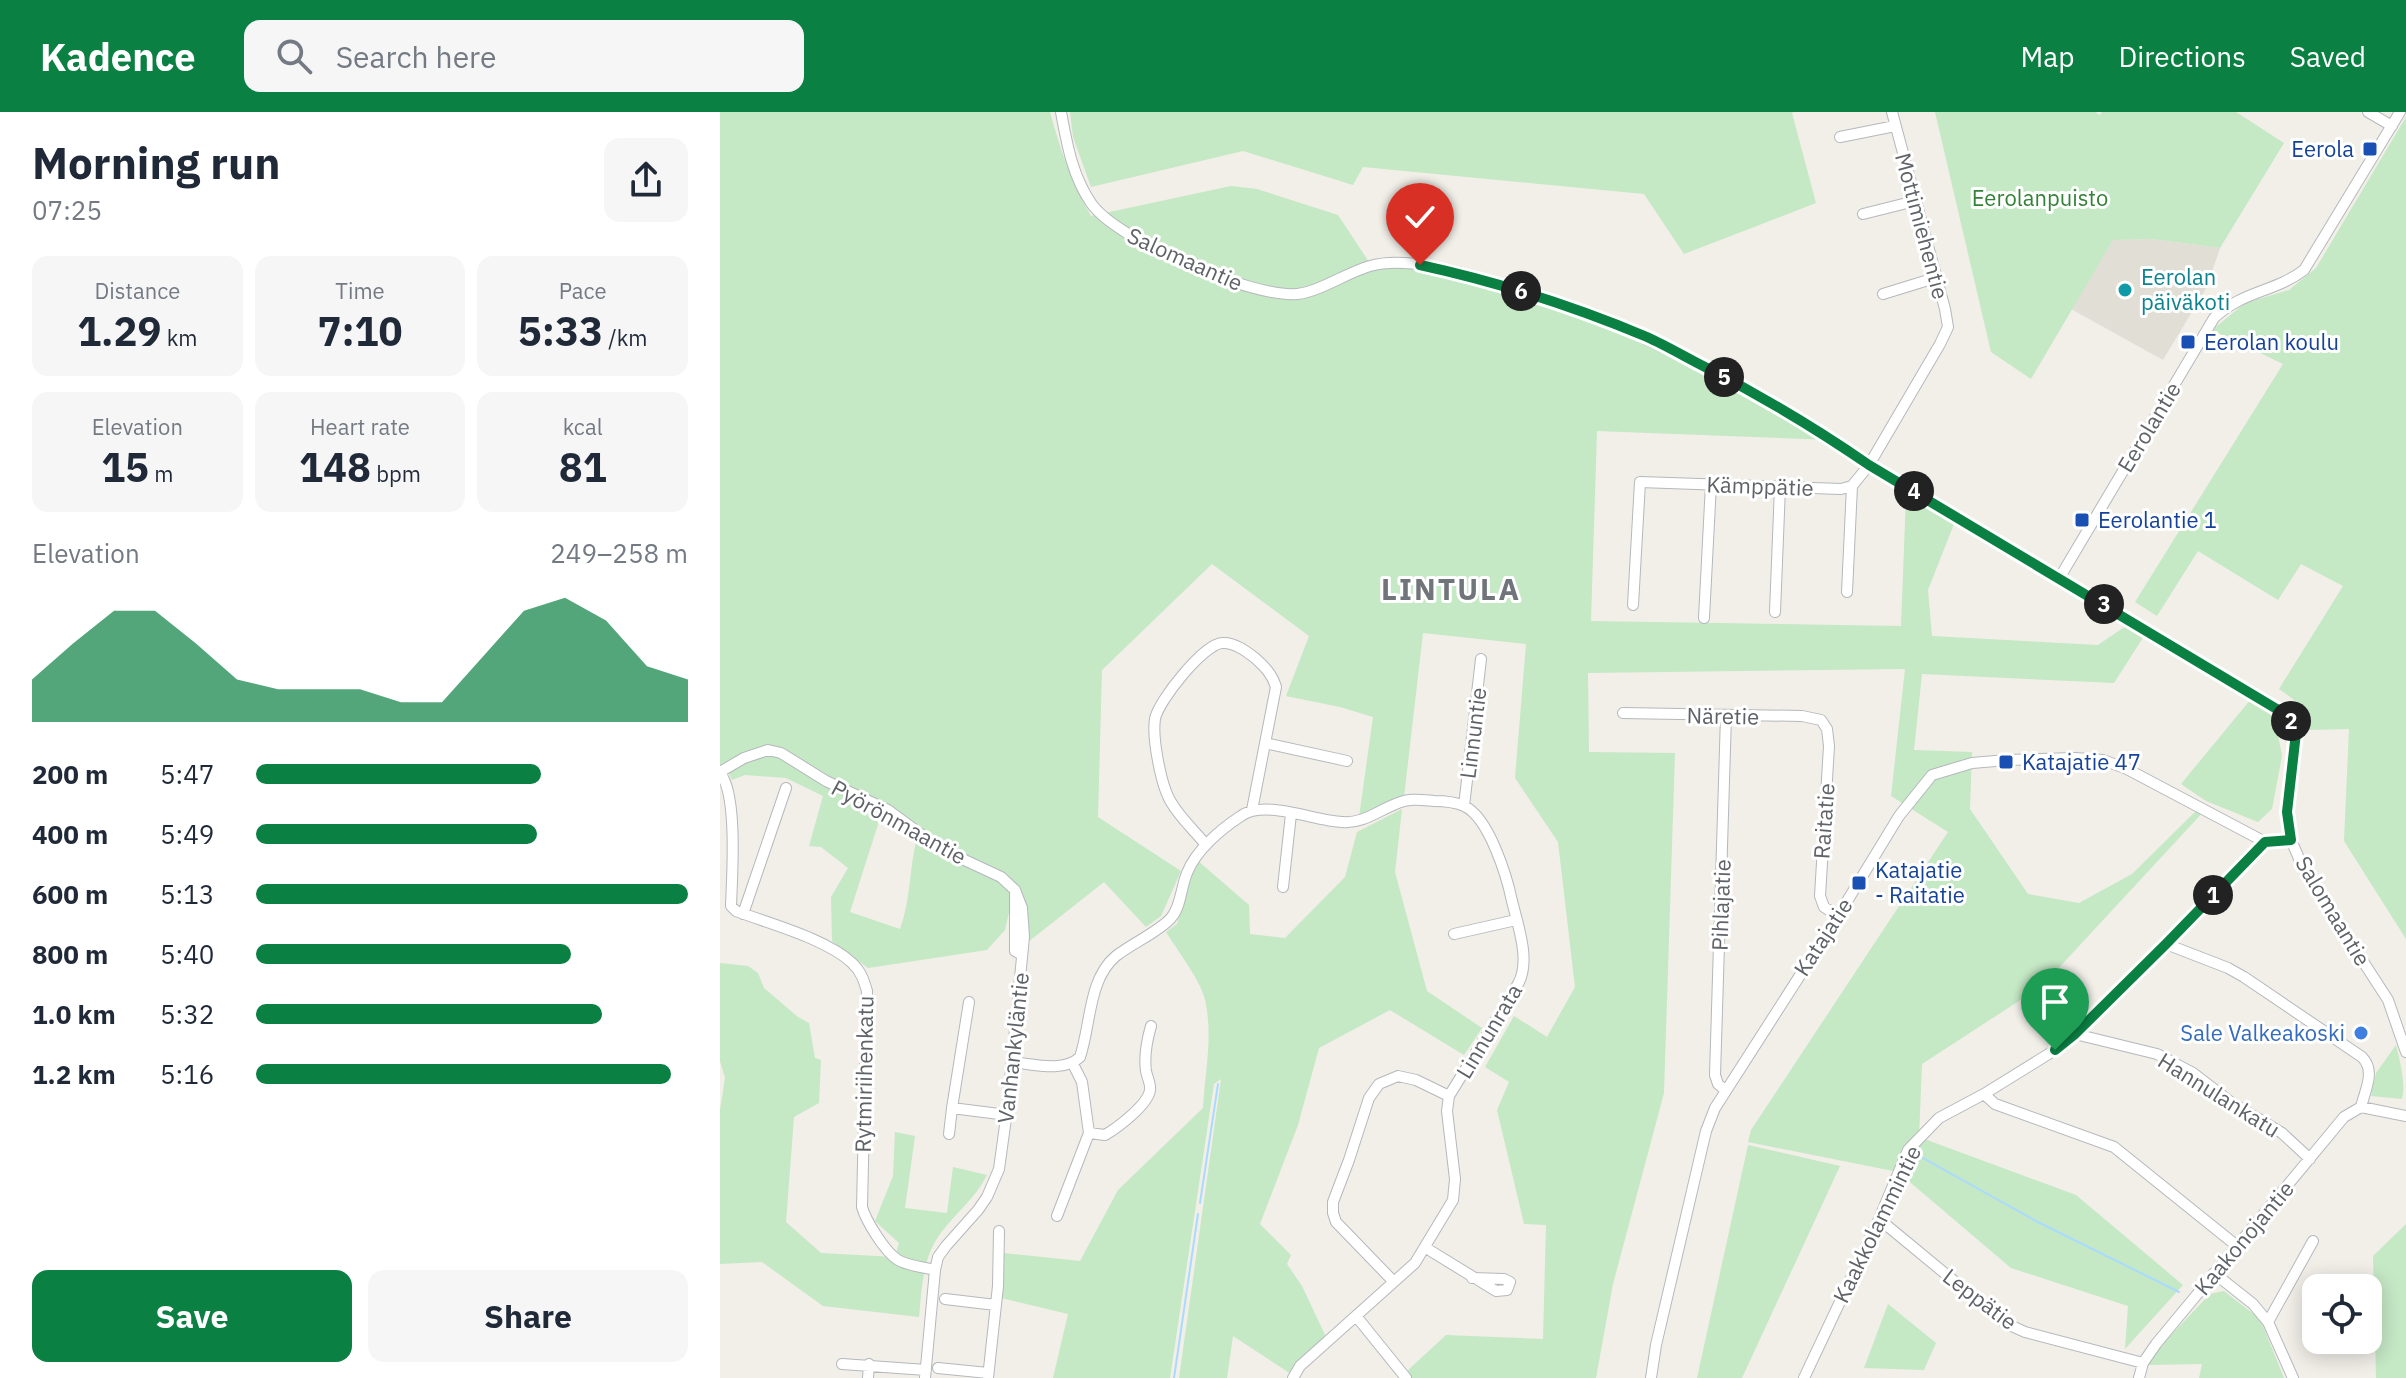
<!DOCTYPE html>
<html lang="en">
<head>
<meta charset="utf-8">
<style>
  body { margin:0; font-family:"IBM Plex Sans",sans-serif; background:#f6f6f7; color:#1f2937; height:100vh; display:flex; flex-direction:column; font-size:30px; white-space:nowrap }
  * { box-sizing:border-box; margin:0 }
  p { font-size:26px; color:#747a83 }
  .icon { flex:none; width:44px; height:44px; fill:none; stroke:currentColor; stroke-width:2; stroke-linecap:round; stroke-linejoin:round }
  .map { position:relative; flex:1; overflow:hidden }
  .drawer { display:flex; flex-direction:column; background:#fff; width:720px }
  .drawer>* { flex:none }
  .tools { position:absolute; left:1582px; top:1162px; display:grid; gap:16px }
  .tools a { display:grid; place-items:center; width:80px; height:80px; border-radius:16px; background:#fff; box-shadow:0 4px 20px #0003; font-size:40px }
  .pin { position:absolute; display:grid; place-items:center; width:68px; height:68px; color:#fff; margin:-82px -34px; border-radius:50% 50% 50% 0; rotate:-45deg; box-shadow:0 0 8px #0007 }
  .pin .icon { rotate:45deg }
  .km { position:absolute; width:40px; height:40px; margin:-20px; border-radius:50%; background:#222; color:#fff; font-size:22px; line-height:40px; text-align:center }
  .round { display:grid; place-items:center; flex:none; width:84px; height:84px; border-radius:16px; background:#f6f6f7 }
  .head { display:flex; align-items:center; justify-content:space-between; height:136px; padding:0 32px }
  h1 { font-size:44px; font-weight:800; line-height:60px }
  .metrics { display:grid; grid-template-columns:repeat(3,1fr); gap:12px; height:136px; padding:8px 32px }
  .metrics div { display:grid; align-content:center; border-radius:16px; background:#f6f6f7; text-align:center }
  .metrics b { font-size:40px; font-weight:800 }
  .metrics small { font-size:22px; font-weight:400 }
  .metrics p { font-size:22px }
  .chart { height:224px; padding:16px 32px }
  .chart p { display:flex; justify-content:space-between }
  .chart svg { width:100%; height:144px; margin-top:8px; fill:#0b8043; opacity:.7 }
  .cta { display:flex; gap:16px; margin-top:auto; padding:16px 32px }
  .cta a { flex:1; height:92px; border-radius:16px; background:#0b8043; color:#fff; font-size:32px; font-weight:800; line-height:92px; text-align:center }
  .cta a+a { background:#f6f6f7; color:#1f2937 }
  ul { padding:0 32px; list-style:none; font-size:26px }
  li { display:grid; grid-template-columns:128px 96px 1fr; align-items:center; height:60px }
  li i { height:20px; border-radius:10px; background:#0b8043 }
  header { display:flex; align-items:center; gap:48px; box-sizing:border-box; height:112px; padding:0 40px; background:#0b8043; color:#fff }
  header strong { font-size:38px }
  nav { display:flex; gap:44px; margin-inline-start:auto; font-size:28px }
  .search { width:560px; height:72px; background:#f6f6f7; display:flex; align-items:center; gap:20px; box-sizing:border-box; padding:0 28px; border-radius:16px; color:#747a83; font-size:30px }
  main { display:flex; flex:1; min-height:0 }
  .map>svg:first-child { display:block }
  .education { fill:#e1ded6 }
  .green { fill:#c5e8c5 }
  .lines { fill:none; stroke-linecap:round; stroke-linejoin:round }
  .stream { stroke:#aadaff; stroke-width:2 }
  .minor-casing { stroke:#b5b8bc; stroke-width:12 }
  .minor { stroke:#fff; stroke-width:10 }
  .route-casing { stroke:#fff; stroke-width:16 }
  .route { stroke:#0b8043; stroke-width:10 }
  .transit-dot { fill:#1a4fb4; stroke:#fff; stroke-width:3 }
  .culture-dot { fill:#0f9aa8; stroke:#fff; stroke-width:3 }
  .shop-dot { fill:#3f7fe0; stroke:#fff; stroke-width:3 }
  .labels { text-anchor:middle; stroke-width:6; stroke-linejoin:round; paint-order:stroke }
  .transit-label { font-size:22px; fill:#164399; stroke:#fff; text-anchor:start }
  .park-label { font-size:22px; fill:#348238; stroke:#fff }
  .street-label { font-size:22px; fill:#5f6368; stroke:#fff }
  .culture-label { font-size:22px; fill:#0d838f; stroke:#fff; text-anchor:start }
  .shop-label { font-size:22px; fill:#366cbe; stroke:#fff; text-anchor:end }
  .district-label { font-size:30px; font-weight:bold; letter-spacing:2px; fill:#70757a; stroke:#fff }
</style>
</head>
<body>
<header>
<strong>Kadence</strong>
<div class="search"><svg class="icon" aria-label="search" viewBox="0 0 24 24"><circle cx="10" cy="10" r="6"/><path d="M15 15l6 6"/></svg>Search here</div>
<nav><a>Map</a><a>Directions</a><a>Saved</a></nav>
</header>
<main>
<section class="drawer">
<div class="head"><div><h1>Morning run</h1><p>07:25</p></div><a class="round"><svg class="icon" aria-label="share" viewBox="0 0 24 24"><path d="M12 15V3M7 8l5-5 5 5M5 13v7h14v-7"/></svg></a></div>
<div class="metrics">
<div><p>Distance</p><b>1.29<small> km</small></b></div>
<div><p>Time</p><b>7:10</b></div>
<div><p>Pace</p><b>5:33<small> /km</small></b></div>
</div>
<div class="metrics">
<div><p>Elevation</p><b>15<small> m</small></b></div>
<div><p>Heart rate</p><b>148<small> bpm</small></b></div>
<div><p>kcal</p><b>81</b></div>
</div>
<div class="chart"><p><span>Elevation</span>249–258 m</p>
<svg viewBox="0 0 160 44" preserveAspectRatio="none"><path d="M0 44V31L10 20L20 10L30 10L40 20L50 31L60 34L70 34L80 34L90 38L100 38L110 24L120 10L130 6L140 13L150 27L160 31V44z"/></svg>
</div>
<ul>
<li><b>200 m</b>5:47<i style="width:66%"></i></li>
<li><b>400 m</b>5:49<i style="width:65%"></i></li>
<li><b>600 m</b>5:13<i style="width:100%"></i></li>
<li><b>800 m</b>5:40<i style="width:73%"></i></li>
<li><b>1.0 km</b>5:32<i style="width:80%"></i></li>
<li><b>1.2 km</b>5:16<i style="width:96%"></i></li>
</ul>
<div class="cta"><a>Save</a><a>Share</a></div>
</section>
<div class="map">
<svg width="1686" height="1266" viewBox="0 0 1686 1266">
  <rect width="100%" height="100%" fill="#f1efe8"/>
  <path class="education" d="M1432 127 1500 136 1487 175 1443 248 1351 197 1393 128Z"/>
  <path class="green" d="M0 0H330C340 37 351 70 371 104L511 74 537 77 618 103 651 153H700L767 168 928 226 1113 328 877 319 871 509 1181 514 1186 385 1234 412 1208 478 1212 524 1378 533 1406 514 1426 521 1394 571 1202 562 1194 638 1252 640 1250 697 1308 782 1359 791 1412 762 1480 695 1485 698 1322 874 1202 952 1199 1025 1356 1083 1463 1173 1405 1237 1408 1194 1291 1156 1178 1060 1028 1030 1031 1018 1228 720 1171 684 1185 557 868 561 869 640 955 641 944 981 893 1172 876 1266H690L686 1260 726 1223 823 1227 826 1113 804 1112 777 998 789 970 765 955 794 904 827 925 855 875 838 730 795 666 806 532 703 521 684 685 639 705 653 605 620 595 566 584 589 524 492 452 382 558 378 705 461 759 441 804 426 815 384 770 303 834 295 778 162 700 130 800 180 817C191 788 189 756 197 726 227 750 267 754 293 783L285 818 267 838 148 856 112 829 111 785 128 756 101 735 89 734 103 684 66 666 25 663 12 668 8 659H0Z
    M350 0H1074L1072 1 1096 91 964 142 924 82 643 55 633 73 523 39 371 75 353 25Z
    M1215 0H1375L1380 3 1382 0H1516L1564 31 1500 136 1432 127 1393 128 1311 267 1271 240Z
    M1686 5V827L1624 729 1629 617 1586 618C1586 594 1577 590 1559 577L1623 474 1581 452 1558 488 1478 439 1437 504 1415 490 1563 252 1492 218 1525 191 1569 178 1596 156Z
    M1531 587 1554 601 1562 644 1552 697 1538 710 1486 689 1461 672Z
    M682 697 675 760 707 879 762 916 744 943 670 898 599 936 578 1013 540 1112 571 1143 567 1152 582 1174 606 1225 571 1262 513 1224 507 1266H459L501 967 494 972 450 1266H333L348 1202 281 1186 283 1141 360 1149 398 1078 483 996C485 959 494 921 484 884 479 867 456 836 446 820L457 812 468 764 478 749 529 793 530 822 565 826 625 765 637 720Z
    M0 851 28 854 38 861 44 876 78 905 89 911 95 946 101 948 99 991 74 1005 66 1110 101 1141 175 1145 179 1131 155 1109 173 1064 175 1020 195 1024 185 1096 227 1101 233 1055 267 1063C256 1086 235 1101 220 1122 202 1147 202 1176 199 1205L103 1194 42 1150 0 1152V998L5 966 0 949Z
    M1676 933C1680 949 1686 972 1682 987L1651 984 1656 961Z
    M1028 1033 1120 1054 1022 1266H977Z
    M1686 1112V1266H1656L1653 1144Z
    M1504 1179 1540 1207 1564 1266H1479L1482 1252 1427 1253 1433 1242 1490 1182Z
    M1168 1192 1216 1231 1204 1258 1144 1256Z"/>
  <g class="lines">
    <path class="stream" d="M1194 1041 1316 1109 1459 1180
      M480 1091 498 972
      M454 1266 478 1102"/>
    <defs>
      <path id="minor" d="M341 0C347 32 352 63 371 91 396 128 532 186 577 182 599 180 628 160 650 154 684 144 736 159 769 169 906 208 1032 274 1149 353L1565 602 1576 621 1567 700 1571 728 1584 758 1668 888 1686 940
        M1648 0 1672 14
        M1120 25 1175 14
        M1143 102 1195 89
        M1163 182 1215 166
        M1340 465 1494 206C1522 179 1555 180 1584 158L1680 0
        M1127 480 1132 374
        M913 493 920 370 1121 377 1132 374 1149 353 1220 232 1228 215 1225 197 1172 0
        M1055 500 1060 375
        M984 506 991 372
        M903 601 1082 604 1101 608 1107 617 1109 634 1100 784 1104 795 1118 804
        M545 631 627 649
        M0 660 24 646 48 638 61 641 106 669 168 698 221 737 281 765 295 778 302 796 304 825 287 999 279 1057 267 1085 258 1098 226 1134 218 1145 215 1158 205 1266
        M0 661C18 682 12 765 11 794L16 799C50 812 107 827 132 851 141 859 144 869 147 879L142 1095C146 1109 165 1140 178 1148 188 1154 203 1155 215 1158
        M744 694 761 547
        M486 733C475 719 460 706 451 690 441 674 432 626 435 607 438 589 484 532 502 531 514 530 526 539 535 546 545 555 552 562 556 575L532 698
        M563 775 571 702
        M295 782V839L302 843
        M23 802 66 676
        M734 822 796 808
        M1446 832 1508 856 1524 865 1642 945C1656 959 1645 978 1641 995
        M249 890 232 996 287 1003
        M1355 922 1437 942 1473 961 1512 991 1562 1021 1590 1047
        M292 950C313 952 344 961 360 945 371 913 368 867 396 844 411 832 440 819 451 806 461 795 461 775 467 761 476 738 501 717 521 704 545 687 594 709 622 710 643 712 659 698 678 691 690 686 702 688 714 689 724 689 735 690 744 694 769 705 787 765 792 789 798 814 811 849 798 872L729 984 727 999 735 1067 733 1088 695 1151 580 1254 573 1266
        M1005 978 998 972 995 963 1006 604
        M1264 982 1275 992 1394 1035 1517 1134
        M1641 995 1686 1004
        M369 1021 385 1023C397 1016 428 993 430 978 431 972 427 965 426 959 424 945 427 928 431 914
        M229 1022 232 996
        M337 1104 369 1021 362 970 353 952
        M1159 1107 1285 1211 1305 1220 1423 1251
        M706 1136 776 1179 787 1178 790 1170 784 1167 752 1166
        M1494 1161 1533 1192 1548 1210 1573 1266
        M674 1170 616 1110 613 1101V1090L629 1048 649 986 659 972 678 964 696 968 729 984
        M225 1187 276 1193
        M636 1204 686 1266
        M1548 1210 1593 1129
        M122 1252 206 1258
        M218 1256 268 1261
        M148 1266 149 1252
        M268 1266 278 1174 279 1119
        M931 1266 936 1233 986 1019 995 996 1118 804 1179 704 1212 663 1252 651 1287 648 1355 646 1383 648 1407 657 1545 730 1571 728
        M1084 1266 1159 1107 1188 1038 1219 1006 1264 982 1335 938 1355 922 1518 759 1545 730
        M1419 1266 1423 1251 1436 1232 1624 1005 1641 995"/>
    </defs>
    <use href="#minor" class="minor-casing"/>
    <use href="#minor" class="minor"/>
  </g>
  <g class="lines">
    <defs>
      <path id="route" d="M700 153C778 170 853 194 927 225 947 234 967 246 987 256 1043 285 1097 317 1149 353L1565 602 1576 621 1567 700 1571 728 1545 730 1446 832 1355 922 1335 938"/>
    </defs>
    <use href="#route" class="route-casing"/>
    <use href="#route" class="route"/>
  </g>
  <g class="transit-dot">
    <rect x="1642" y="29" width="16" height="16" rx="4"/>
    <rect x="1460" y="222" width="16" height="16" rx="4"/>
    <rect x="1354" y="400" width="16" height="16" rx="4"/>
    <rect x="1278" y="642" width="16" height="16" rx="4"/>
    <rect x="1131" y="763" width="16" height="16" rx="4"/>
  </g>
  <circle class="culture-dot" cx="1405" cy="178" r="8"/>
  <circle class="shop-dot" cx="1641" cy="921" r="8"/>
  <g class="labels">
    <g class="transit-label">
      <text x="1634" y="45" text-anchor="end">Eerola</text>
      <text x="1484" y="238">Eerolan koulu</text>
      <text x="1378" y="416">Eerolantie 1</text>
      <text x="1302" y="658">Katajatie 47</text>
      <text x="1155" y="766">Katajatie<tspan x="1155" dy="25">- Raitatie</tspan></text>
    </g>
    <g class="park-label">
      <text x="1320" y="94">Eerolanpuisto</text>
    </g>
    <g class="street-label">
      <text transform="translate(1202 114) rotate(75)" y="8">Mottimiehentie</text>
      <text transform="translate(465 147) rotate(24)" y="8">Salomaantie</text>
      <text transform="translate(1429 315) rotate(-59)" y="8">Eerolantie</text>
      <text transform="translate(1040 374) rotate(2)" y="8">Kämppätie</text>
      <text transform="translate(1003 604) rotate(1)" y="8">Näretie</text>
      <text transform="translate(753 621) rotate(-83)" y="8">Linnuntie</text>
      <text transform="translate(1104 709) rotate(-86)" y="8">Raitatie</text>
      <text transform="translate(179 710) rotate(29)" y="8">Pyörönmaantie</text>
      <text transform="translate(1001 793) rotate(-88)" y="8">Pihlajatie</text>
      <text transform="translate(1613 799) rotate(59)" y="8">Salomaantie</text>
      <text transform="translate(1103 825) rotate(-57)" y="8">Katajatie</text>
      <text transform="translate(769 919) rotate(-59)" y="8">Linnunrata</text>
      <text transform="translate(293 936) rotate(-84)" y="8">Vanhankyläntie</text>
      <text transform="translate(144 962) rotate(-89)" y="8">Rytmiriihenkatu</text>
      <text transform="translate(1499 983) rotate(32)" y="8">Hannulankatu</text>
      <text transform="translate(1157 1112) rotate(-64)" y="8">Kaakkolammintie</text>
      <text transform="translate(1524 1126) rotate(-50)" y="8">Kaakonojantie</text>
      <text transform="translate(1260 1187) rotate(37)" y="8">Leppätie</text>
    </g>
    <g class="culture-label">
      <text x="1421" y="173">Eerolan<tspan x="1421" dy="25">päiväkoti</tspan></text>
    </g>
    <g class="shop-label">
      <text x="1625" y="929">Sale Valkeakoski</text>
    </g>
    <g class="district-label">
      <text x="731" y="488">LINTULA</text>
    </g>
  </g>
</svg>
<div class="tools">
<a><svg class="icon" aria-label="locate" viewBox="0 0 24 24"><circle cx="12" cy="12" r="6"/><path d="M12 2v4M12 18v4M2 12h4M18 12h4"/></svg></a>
</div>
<div class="pin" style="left:1335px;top:938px;background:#1e9e55"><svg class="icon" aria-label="arrive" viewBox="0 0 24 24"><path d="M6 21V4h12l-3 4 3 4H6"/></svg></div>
<div class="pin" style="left:700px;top:153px;background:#d93025"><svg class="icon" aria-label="check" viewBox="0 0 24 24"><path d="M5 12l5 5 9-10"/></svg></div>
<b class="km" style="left:1493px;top:783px">1</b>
<b class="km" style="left:1571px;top:609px">2</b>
<b class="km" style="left:1384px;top:492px">3</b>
<b class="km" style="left:1194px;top:379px">4</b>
<b class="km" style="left:1004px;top:265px">5</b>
<b class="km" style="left:801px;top:179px">6</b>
</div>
</main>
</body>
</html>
